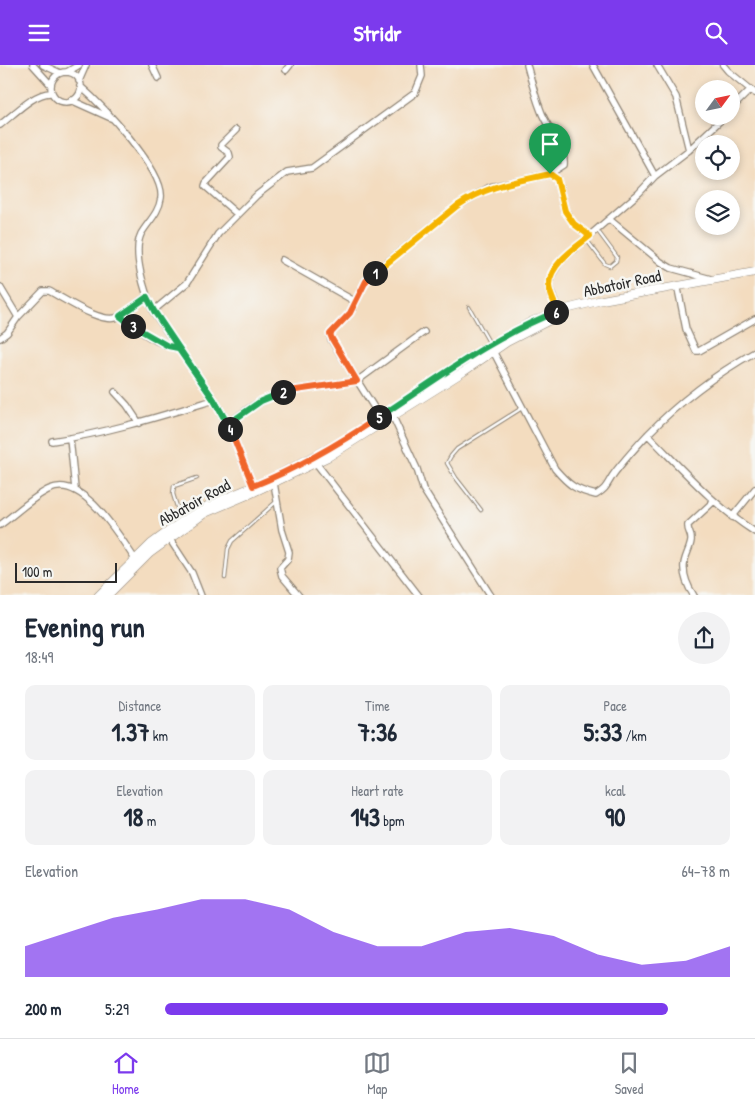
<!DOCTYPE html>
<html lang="en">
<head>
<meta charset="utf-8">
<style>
  body { margin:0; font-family:"Patrick Hand",sans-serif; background:#f2f2f3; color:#1f2937; height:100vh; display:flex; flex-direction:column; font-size:19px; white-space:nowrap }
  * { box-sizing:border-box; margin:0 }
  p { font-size:16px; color:#747a83 }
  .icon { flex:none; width:28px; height:28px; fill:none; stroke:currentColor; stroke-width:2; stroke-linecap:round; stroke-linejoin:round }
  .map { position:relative; height:530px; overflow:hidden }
  .drawer { display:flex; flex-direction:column; background:#fff; flex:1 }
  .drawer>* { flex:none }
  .needle { width:32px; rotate:57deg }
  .tools { position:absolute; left:695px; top:15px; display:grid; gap:10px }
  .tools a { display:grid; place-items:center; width:45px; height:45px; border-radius:50%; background:#fff; box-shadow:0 2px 8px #0003; font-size:25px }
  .scale { position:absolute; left:15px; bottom:12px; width:102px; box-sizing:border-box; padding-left:5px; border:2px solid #2b2b2b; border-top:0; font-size:14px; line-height:18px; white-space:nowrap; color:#2b2b2b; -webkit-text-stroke:4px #f6f6f2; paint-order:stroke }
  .pin { position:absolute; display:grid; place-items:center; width:42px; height:42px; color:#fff; margin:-51px -21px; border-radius:50% 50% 50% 0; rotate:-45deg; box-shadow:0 0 5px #0007 }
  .pin .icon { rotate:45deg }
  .km { position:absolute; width:25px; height:25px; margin:-12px; border-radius:50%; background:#222; color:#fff; font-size:14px; line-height:25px; text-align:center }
  .round { display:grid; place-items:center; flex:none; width:52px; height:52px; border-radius:26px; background:#f2f2f3 }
  .overview { display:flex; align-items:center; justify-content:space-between; height:85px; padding:0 25px }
  h1 { font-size:28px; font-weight:800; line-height:38px }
  .figures { display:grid; grid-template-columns:repeat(3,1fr); gap:8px; height:85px; padding:5px 25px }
  .figures div { display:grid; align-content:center; border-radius:10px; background:#f2f2f3; text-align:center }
  .figures b { font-size:25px; font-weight:800 }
  .figures small { font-size:14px; font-weight:400 }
  .figures p { font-size:14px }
  .chart { height:140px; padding:10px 25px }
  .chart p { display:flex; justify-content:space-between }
  .chart svg { width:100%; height:90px; margin-top:5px; fill:#7c3aed; opacity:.7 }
  ul { padding:0 25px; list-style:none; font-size:16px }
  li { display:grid; grid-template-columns:80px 60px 1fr; align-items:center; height:38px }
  li i { height:12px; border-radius:6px; background:#7c3aed }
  header { display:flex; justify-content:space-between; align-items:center; height:65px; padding:0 25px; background:#7c3aed; color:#fff; font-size:22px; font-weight:800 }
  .tab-bar { display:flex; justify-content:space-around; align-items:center; height:70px; border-top:1px solid #e0e1e3; background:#fff; font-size:14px; color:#747a83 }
  .tab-bar a { display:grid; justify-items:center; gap:2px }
  .tab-bar .active { color:#7c3aed }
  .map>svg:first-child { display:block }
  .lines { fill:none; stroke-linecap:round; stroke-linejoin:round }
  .lane-casing { stroke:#8f8475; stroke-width:4.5 }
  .street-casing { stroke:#8f8475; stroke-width:8 }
  .secondary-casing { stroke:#8f8475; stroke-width:9 }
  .lane { stroke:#fff; stroke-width:2.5 }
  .street { stroke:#fff; stroke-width:5.5 }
  .secondary { stroke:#fff; stroke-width:8 }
  .split-1-casing { stroke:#fff; stroke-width:10 }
  .split-2-casing { stroke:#fff; stroke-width:10 }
  .split-3-casing { stroke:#fff; stroke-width:10 }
  .split-4-casing { stroke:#fff; stroke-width:10 }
  .split-5-casing { stroke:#fff; stroke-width:10 }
  .split-6-casing { stroke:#fff; stroke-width:10 }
  .split-7-casing { stroke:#fff; stroke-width:10 }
  .split-1 { stroke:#f5b400; stroke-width:6 }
  .split-2 { stroke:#f0652b; stroke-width:6 }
  .split-3 { stroke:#22a559; stroke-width:6 }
  .split-4 { stroke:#22a559; stroke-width:6 }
  .split-5 { stroke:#f0652b; stroke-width:6 }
  .split-6 { stroke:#22a559; stroke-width:6 }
  .split-7 { stroke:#f5b400; stroke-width:6 }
  .labels { text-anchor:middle; stroke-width:5; stroke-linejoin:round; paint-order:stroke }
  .street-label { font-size:16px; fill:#2b2b2b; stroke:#f6f6f2 }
</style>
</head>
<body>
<header><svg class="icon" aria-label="menu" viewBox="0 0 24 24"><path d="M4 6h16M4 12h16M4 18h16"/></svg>Stridr<svg class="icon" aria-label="search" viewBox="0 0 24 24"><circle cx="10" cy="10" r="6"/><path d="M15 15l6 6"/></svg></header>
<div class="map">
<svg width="755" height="531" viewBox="0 0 755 531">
  <rect width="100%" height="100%" fill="#f6f6f2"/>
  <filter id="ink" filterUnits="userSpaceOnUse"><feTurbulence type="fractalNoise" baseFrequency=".02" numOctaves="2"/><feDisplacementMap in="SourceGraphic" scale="10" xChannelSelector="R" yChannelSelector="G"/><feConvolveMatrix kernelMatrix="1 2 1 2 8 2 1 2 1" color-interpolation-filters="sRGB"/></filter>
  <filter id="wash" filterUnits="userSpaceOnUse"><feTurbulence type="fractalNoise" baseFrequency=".0096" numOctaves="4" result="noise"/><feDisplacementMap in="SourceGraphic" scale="20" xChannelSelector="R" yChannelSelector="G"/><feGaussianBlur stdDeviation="1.12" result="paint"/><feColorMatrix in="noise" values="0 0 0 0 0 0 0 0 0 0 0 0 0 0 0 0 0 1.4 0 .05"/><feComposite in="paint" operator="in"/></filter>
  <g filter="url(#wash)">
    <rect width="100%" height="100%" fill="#f3dcbf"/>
  </g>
  <g filter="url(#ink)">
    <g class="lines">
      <defs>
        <path id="lane" d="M586 174 605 199 610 201 616 196 617 192 597 165
          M469 242 490 279
          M481 445 456 413 447 398 451 391 457 384 522 343
          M181 455 173 429 174 421 197 413
          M225 513 228 484 232 476 276 437"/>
        <path id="street" d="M33 0 51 20
          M43 0 60 8
          M152 0 158 13
          M593 0 655 111
          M657 0 676 32 689 85
          M723 0 728 6 755 28
          M286 5 290 0
          M67 7 79 0
          M51 22a15 15 0 1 1 30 0a15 15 0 1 1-30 0Z
          M79 16 86 0
          M80 21C101 39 165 106 161 133 159 148 148 157 141 169 132 188 145 228 153 246L214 335 228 359 253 421
          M71 35 111 53
          M731 44 750 25
          M0 60C13 50 36 26 52 28
          M236 65 221 80V82L229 88 230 92 206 118 205 121 237 149
          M550 109 557 114 565 146 574 159 590 171
          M609 154 661 197 671 203 711 214
          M282 195 356 237
          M0 222 18 252
          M678 224 686 264 696 286H699L755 254
          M153 246 187 218 218 169 257 130 287 107 312 103 415 28 422 11 421 0
          M558 246 549 222 550 213 561 195 639 128 655 111 689 85 725 51
          M120 251C137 264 156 279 178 283
          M0 273 7 268 18 252 43 226H49C65 234 102 260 118 252 128 247 137 238 147 232
          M493 286 555 404C569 420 575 425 596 430 607 423 606 421 613 410 623 396 636 382 648 369 679 337 716 309 755 287
          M115 327 127 340 139 358
          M380 352 331 274 330 269 350 248 366 216 380 203 457 141 490 122 550 109 564 100C566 84 546 61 541 46 535 31 531 15 527 0
          M393 352 417 404 423 424 491 531
          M228 359C245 346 261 334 282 327L357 316 424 267
          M648 370C682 404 714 441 755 467
          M70 373 75 424
          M52 376C107 368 161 351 214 335
          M316 398 419 531
          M274 418 282 465 289 487 288 494 280 503 282 511 299 531
          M732 452 755 424
          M0 460C14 450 35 430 50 424 83 409 119 471 135 494
          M169 473 192 508 201 531
          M694 531C688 522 683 510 684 499 685 491 690 484 691 476 692 469 687 466 688 460L714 436"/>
        <path id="secondary" d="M98 531 151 479 185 454 209 440 271 414 347 374 466 295 531 257 558 246 602 235 755 207
          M107 531 150 488 205 448 252 428 328 392 463 307 507 277 552 254"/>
      </defs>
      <use href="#lane" class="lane-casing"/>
      <use href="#street" class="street-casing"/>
      <use href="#secondary" class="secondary-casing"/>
      <use href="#lane" class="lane"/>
      <use href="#street" class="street"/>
      <use href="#secondary" class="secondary"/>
    </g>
  </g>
  <g class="lines" filter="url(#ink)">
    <defs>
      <path id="split-1" d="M375 208 457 141C488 120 515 117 550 109"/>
      <path id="split-2" d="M283 327 357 316 332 274 330 269 350 248 366 216 375 208"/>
      <path id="split-3" d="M133 261 168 281 178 283 214 335 228 359 261 336 283 327"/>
      <path id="split-4" d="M133 261 120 251 147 232 154 246 214 335 230 364"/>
      <path id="split-5" d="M230 364 253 421C298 403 339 379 379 352"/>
      <path id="split-6" d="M379 352C436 315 492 272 556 247"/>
      <path id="split-7" d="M550 109 557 114 565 146 574 159 590 171C575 183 550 199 549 220 549 228 555 239 558 246L556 247"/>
    </defs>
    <use href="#split-1" class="split-1-casing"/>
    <use href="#split-2" class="split-2-casing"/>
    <use href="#split-3" class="split-3-casing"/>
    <use href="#split-4" class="split-4-casing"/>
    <use href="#split-5" class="split-5-casing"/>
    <use href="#split-6" class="split-6-casing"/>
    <use href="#split-7" class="split-7-casing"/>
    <use href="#split-1" class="split-1"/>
    <use href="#split-2" class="split-2"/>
    <use href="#split-3" class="split-3"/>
    <use href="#split-4" class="split-4"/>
    <use href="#split-5" class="split-5"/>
    <use href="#split-6" class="split-6"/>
    <use href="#split-7" class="split-7"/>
  </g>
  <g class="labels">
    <g class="street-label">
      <text transform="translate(622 218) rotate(-12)" y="6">Abbatoir Road</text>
      <text transform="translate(194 437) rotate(-29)" y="6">Abbatoir Road</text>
    </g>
  </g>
</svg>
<div class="tools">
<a><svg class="needle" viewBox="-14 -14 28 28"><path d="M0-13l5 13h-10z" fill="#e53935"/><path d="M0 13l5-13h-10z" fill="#747a83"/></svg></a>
<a><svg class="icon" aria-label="locate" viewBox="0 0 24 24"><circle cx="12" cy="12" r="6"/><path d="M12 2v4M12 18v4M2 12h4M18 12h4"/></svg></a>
<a><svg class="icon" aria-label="layers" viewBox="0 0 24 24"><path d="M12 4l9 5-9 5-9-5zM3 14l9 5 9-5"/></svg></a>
</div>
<div class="scale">100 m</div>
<div class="pin" style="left:550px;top:109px;background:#1e9e55"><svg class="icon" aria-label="arrive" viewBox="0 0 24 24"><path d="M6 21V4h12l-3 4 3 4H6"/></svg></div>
<b class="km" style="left:375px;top:208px">1</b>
<b class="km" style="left:283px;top:327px">2</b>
<b class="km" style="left:133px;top:261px">3</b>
<b class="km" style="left:230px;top:364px">4</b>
<b class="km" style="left:379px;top:352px">5</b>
<b class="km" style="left:556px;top:247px">6</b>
</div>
<section class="drawer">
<div class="overview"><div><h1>Evening run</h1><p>18:49</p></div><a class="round"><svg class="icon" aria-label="share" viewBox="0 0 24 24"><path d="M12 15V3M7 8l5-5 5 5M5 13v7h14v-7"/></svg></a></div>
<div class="figures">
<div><p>Distance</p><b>1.37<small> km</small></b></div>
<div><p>Time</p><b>7:36</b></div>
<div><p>Pace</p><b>5:33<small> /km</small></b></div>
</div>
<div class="figures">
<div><p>Elevation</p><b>18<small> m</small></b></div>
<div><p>Heart rate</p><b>143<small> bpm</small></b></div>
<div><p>kcal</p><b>90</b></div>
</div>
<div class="chart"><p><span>Elevation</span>64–78 m</p>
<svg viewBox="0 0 160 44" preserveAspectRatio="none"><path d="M0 44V29L10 22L20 15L30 11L40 6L50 6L60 11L70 22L80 29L90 29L100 22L110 20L120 24L130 33L140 38L150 36L160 29V44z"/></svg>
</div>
<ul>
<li><b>200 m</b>5:29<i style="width:89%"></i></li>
</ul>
</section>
<nav class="tab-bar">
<a class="active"><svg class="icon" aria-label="home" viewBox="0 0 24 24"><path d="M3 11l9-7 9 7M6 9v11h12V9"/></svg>Home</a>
<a><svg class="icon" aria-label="map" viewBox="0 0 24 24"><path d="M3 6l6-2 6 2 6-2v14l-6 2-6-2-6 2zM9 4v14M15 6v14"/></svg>Map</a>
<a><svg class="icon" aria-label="saved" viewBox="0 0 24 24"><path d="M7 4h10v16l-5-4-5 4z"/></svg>Saved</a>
</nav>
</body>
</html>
